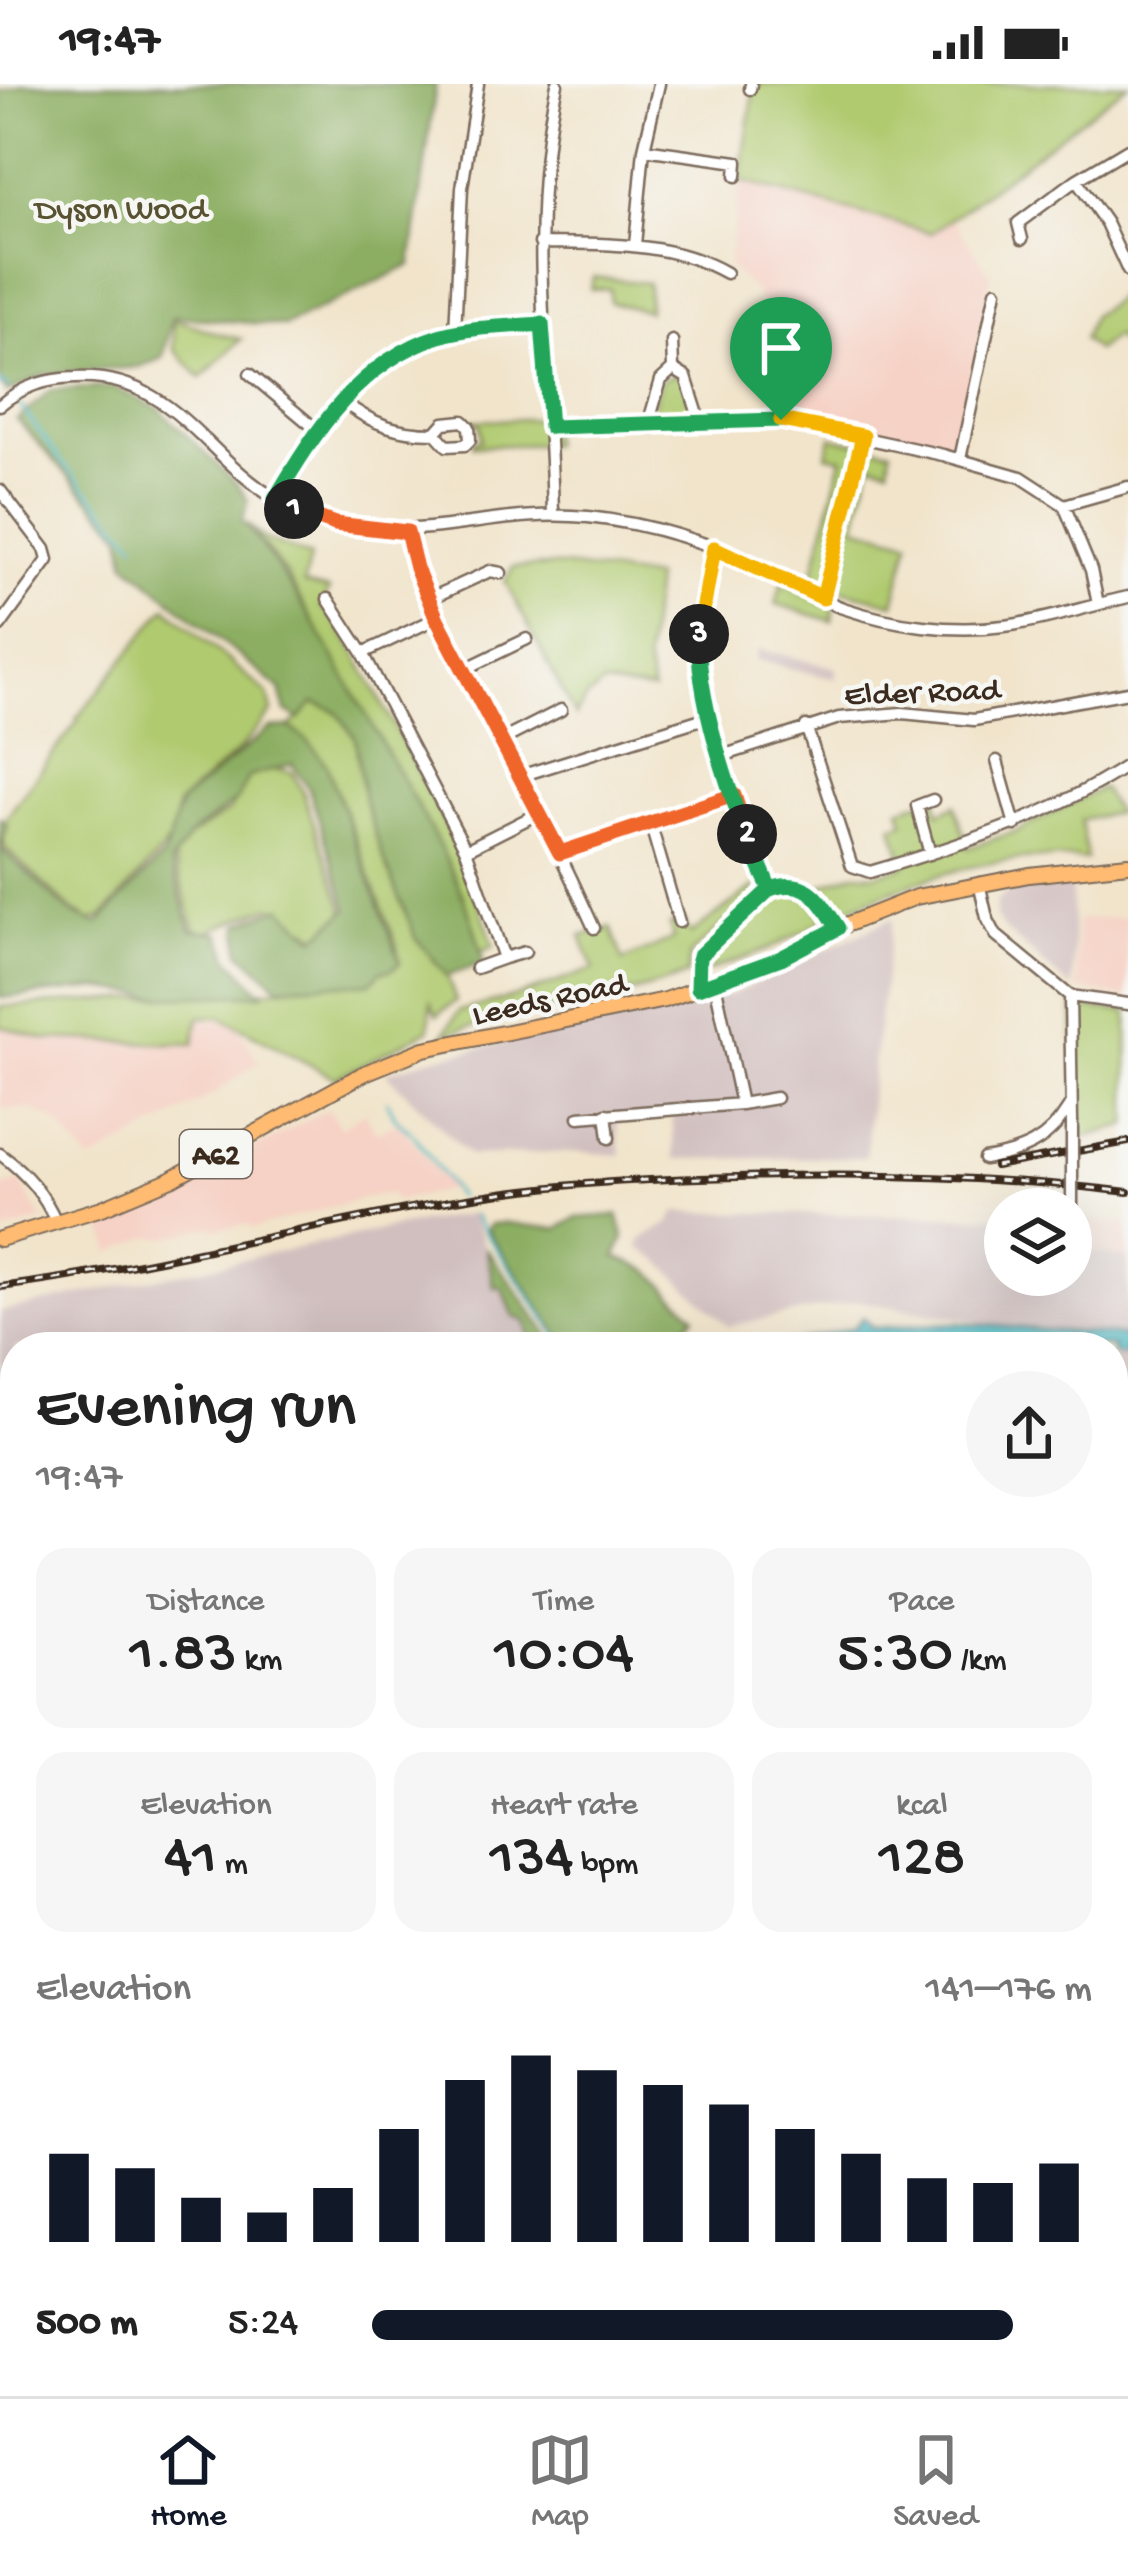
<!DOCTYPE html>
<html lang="en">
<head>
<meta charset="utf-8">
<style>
  body { margin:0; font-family:"Gochi Hand",sans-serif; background:#f6f6f6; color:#222; height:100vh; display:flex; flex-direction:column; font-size:45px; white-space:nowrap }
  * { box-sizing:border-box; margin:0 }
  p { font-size:39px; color:#767676 }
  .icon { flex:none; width:66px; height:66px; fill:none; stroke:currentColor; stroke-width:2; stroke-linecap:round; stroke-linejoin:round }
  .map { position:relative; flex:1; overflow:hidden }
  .side { position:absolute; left:0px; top:1248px; width:1128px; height:1065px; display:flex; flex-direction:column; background:#fff; border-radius:48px 48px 0 0; box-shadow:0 12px 48px #0002 }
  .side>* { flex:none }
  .buttons { position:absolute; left:984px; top:1104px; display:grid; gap:24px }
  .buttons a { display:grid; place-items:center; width:108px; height:108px; border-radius:50%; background:#fff; box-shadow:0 12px 48px #0002; font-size:60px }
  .pin { position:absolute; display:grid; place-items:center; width:102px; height:102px; color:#fff; margin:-123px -51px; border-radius:50% 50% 50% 0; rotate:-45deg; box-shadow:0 0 12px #0007 }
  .pin .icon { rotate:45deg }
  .km { position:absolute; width:60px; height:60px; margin:-30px; border-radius:50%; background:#222; color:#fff; font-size:33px; line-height:60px; text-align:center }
  .round { display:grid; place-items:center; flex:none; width:126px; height:126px; border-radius:63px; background:#f6f6f6 }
  .headline { display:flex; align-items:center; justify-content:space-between; height:204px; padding:0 36px }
  h1 { font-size:66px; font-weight:600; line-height:90px }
  .figures { display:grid; grid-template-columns:repeat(3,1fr); gap:18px; height:204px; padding:12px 36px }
  .figures div { display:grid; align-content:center; border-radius:30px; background:#f6f6f6; text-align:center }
  .figures b { font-size:60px; font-weight:600 }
  .figures small { font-size:33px; font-weight:400 }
  .figures p { font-size:33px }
  .chart { height:336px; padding:24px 36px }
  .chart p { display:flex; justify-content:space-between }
  .chart svg { width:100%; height:216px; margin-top:12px; stroke:#111827; stroke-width:6 }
  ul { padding:0 36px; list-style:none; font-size:39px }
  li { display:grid; grid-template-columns:192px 144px 1fr; align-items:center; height:90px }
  li i { height:30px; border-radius:15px; background:#111827 }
  .status { display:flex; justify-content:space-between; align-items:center; height:84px; padding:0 60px; background:#fff; direction:ltr }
  .status svg { height:33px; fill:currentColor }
  .tabs { display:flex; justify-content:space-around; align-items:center; height:168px; border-top:3px solid #e0e0e0; background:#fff; font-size:33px; color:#767676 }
  .tabs a { display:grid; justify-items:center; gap:6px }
  .tabs .active { color:#111827 }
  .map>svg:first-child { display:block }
  .built { fill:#f6d1c5 }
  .industrial { fill:#d1bfbf }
  .green { fill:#b0ca6f; stroke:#767a46; stroke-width:3 }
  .forest { fill:#8cae62; stroke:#646c40; stroke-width:3 }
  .water { fill:#4ab8c4; stroke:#427171; stroke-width:3 }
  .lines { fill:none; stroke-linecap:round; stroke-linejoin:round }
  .stream { stroke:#4ab8c4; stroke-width:3 }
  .river { stroke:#4ab8c4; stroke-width:16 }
  .minor-casing { stroke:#7b6b5b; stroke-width:15 }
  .major-casing { stroke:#7b6b5b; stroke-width:18 }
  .minor { stroke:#fff; stroke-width:10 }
  .major { stroke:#febb71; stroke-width:14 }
  .rail-casing { stroke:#3b2a1e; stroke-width:8 }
  .rail { stroke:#f6f6f2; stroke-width:3; stroke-dasharray:9; stroke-linecap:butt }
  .minor-bridge-casing { stroke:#7b6b5b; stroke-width:15; stroke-linecap:butt }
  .minor-bridge { stroke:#fff; stroke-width:10 }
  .split-1-casing { stroke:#fff; stroke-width:24 }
  .split-2-casing { stroke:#fff; stroke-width:24 }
  .split-3-casing { stroke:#fff; stroke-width:24 }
  .split-4-casing { stroke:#fff; stroke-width:24 }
  .split-1 { stroke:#22a559; stroke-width:15 }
  .split-2 { stroke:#f0652b; stroke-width:15 }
  .split-3 { stroke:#22a559; stroke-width:15 }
  .split-4 { stroke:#f5b400; stroke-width:15 }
  .labels { text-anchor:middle; stroke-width:9; stroke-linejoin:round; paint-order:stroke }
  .shield { fill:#f6f6f2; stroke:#73675e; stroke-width:3 }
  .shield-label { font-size:30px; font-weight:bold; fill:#3b2a1e }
  .park-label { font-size:33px; fill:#585232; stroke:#f6f6f2 }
  .street-label { font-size:33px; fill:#3b2a1e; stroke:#f6f6f2 }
</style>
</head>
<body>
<div class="status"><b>19:47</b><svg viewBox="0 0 49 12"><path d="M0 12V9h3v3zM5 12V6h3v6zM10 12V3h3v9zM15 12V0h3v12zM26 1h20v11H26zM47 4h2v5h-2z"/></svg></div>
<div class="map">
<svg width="1128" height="2312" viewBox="0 0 1128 2312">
  <rect width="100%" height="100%" fill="#f6f6f2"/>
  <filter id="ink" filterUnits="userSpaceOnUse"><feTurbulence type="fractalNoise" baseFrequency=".00833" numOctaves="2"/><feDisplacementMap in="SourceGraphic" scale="24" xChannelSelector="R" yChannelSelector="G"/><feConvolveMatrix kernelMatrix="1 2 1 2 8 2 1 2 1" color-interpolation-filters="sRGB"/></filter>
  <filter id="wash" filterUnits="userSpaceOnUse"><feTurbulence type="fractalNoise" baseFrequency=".004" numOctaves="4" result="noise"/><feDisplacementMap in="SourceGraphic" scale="48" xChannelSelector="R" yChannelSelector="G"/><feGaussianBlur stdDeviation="2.7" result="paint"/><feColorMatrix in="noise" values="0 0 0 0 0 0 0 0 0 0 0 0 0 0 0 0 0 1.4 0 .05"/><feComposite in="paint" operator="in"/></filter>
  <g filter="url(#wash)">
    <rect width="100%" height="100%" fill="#f1e4cb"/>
    <path class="built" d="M740 97 932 149 951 132 991 191 957 368 784 329 785 269 797 267 796 258H787L754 207 728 182Z
      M1128 833V913L1077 905V836Z
      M199 936 234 937 259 978 213 1011 90 1078 54 1036 33 1026 0 1024V941L195 961Z
      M328 1025 341 1044 364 1028 376 1048 398 1039 451 1105 395 1117 390 1109 377 1111 251 1145 248 1140 214 1145 212 1142 164 1154 150 1152 111 1168 101 1136 152 1118Z
      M20 1097 42 1136 0 1149V1105Z
      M1072 1135 1128 1140V1175L1084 1166 1072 1156Z"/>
    <path class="industrial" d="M758 565 837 584 835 595 756 576Z
      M1071 799 1074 872 1072 905 1002 843 996 832 997 817 1009 807Z
      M893 834 873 979 866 1073 675 1075 672 1031 617 1038 621 1071 578 1068 470 1072 386 989 429 975 731 911Z
      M676 1128 1005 1133V1191H1071L1072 1135V1156L1084 1166 1128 1175V1392L1113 1384V1263H972L976 1237 858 1217 728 1242 661 1178 639 1163 642 1155 670 1139Z
      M472 1130 486 1164 494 1203 507 1208 514 1233 526 1236 532 1263H15V1543L0 1540V1228L399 1142Z"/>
    <path class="green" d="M755 0H1128L932 149 740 97Z
      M593 193 648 199V227L610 218V205H591Z
      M1128 206V269L1115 252 1096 267 1083 255 1092 232Z
      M174 235C197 241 218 252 241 255L201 294 174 265Z
      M680 288 700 337H649L661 296Z
      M549 334 551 360 474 362 473 357 481 356 480 340 472 337Z
      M831 353 891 366 889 383 871 379 856 442 910 457 894 519 811 499 842 374 827 371Z
      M247 440 263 454 310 473 304 500 329 506 321 523 332 532 359 575 463 774 494 862 481 868 462 811 425 737 286 490Z
      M561 482 655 494 646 577 653 607 603 601 587 614 575 632 505 497 513 483Z
      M782 498 834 524 832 537 776 520Z
      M166 523 268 610 272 628 241 664 177 721 173 754 103 832 91 837 71 825 5 764 1 743C24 706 52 672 78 637L76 635Z
      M313 619 336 627 355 653 364 716 383 773 416 854 447 892 456 917 437 931 431 919 429 946 335 994 221 933H199L194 960 44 955 0 942V923L267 906 391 886 400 879 396 859 327 682 309 658 290 643Z
      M268 684 292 688 303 708 346 831 320 854 271 822 201 850 194 843 173 771 185 756 230 726 247 690Z
      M1102 704 1116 729 1081 736 1087 775C1065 775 1042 773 1020 775 957 781 893 804 836 830L825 809 817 803 855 789 875 790 905 782 893 742 904 738 900 725 936 712 939 729 955 721 968 764 1017 747Z
      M754 803 756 810 690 871 687 891C610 920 524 926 444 950L459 927 521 911 594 885 581 852 611 843 623 877 673 855 670 841 684 837 691 850Z
      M783 807 811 813 825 836 769 865 708 887 704 874 710 864 773 810Z
      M1073 923 1128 928V1041L1078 1055Z
      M0 1884 15 1898V1994L0 2005Z"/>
    <path class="forest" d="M24 0H436L411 181 285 242 173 232 163 274 139 283 45 290 8 308 0 300V105L5 89 0 8Z
      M113 303 159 325 237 400 248 416 242 437C301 508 343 589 388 670 425 735 469 805 483 879L447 892 416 854 383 773 364 716 355 653 336 627 314 619 299 635 286 627 280 605 126 479 122 450 17 336 51 306Z
      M290 643 309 658 327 682 400 878 391 886 381 887 371 899 278 902 240 868 239 840 281 823 315 854 348 825 309 705 292 680 248 693 237 716 192 749 171 778 191 846 220 849 230 875 263 910 164 913 98 904 0 914V734L7 741 1 765 71 829 98 840 164 771 181 718 270 644Z
      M618 1131 624 1153 616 1173 650 1187 695 1232 678 1251 682 1263H567L486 1145 491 1140 505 1139 557 1145 577 1134Z
      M486 1164 557 1263H532L526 1237 514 1233 502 1203H494Z
      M1113 1384 1128 1392V1513L1113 1504Z
      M15 1992V2285L0 2297V2002Z"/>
    <path class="water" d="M863 1233 873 1244 957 1239 1113 1251 1128 1253V1272L1113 1270V1263L933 1256 847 1263H772L853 1244Z"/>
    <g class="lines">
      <path class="stream" d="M0 298 8 304
        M17 317 61 377 136 460
        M387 1017 396 1035 414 1051 458 1113
        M473 1131 565 1263"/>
      <path class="river" d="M1113 1421 1128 1426
        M0 1857 15 1871"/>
    </g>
  </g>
  <g filter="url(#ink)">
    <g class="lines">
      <defs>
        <path id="minor" d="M750 5 751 0
          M644 65 737 78 736 92
          M1076 96 1128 65
          M1022 155 1018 139 1076 96 1106 139 1128 187
          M540 159C603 160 670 157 726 189
          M635 161 644 65 659 0
          M455 248 462 104 478 0
          M780 254 781 336
          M672 257 673 285
          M250 290 317 346
          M342 317C372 340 397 349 435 349L444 339 463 337 469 343 470 356 465 361 447 362 435 349
          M0 321C23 302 45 295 75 294 179 288 209 386 293 424 403 473 480 422 588 433 654 440 719 462 778 491 800 501 820 516 843 524 893 541 952 549 1004 542 1046 537 1087 522 1128 513
          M649 337 661 296 673 285 686 293 700 337
          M550 343 781 336 943 371 1021 393 1064 421 1091 486 1098 520
          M960 375 996 207
          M0 406 45 465 48 476 0 542
          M275 415C315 347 360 278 439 252 471 242 509 243 542 240
          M1064 421 1128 403
          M553 431C550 287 526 143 557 0
          M407 448C427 525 468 590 504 660 536 720 566 782 594 844
          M714 464 700 530 698 580 708 633 755 776 769 805
          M823 514 863 352
          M328 515 363 569 437 534
          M429 515 490 487 501 489
          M363 569 466 766 504 874 476 884
          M465 585 527 555
          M806 642 852 782 870 788C961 761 1048 733 1128 681
          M502 656 561 626
          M722 672 839 634 902 629 974 636 1128 608
          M997 677 1015 741
          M520 692 708 633
          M651 742 679 838
          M466 766 537 730
          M560 769 734 711
          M930 770 917 722 933 716
          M979 799 987 834 996 851 1070 912 1072 1037
          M769 805C808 792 820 817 838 844
          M504 874 525 868
          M698 904 699 872 769 805
          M1070 912 1128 920
          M741 1020 776 1014
          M606 1030 609 1054
          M579 1033 741 1020 715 899
          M0 1070C25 1088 44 1109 56 1138
          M984 1075C1023 1068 1048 1058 1069 1023
          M1113 1578H1128
          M0 2037 15 2030
          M446 2312 447 2298"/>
        <path id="major" d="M0 1155 102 1124 171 1095 365 989 424 965 665 916 781 875 838 844 916 813 1029 791 1128 780
          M1121 2312 1128 2310"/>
      </defs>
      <use href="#minor" class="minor-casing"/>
      <use href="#major" class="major-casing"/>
      <use href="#minor" class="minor"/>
      <use href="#major" class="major"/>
      <defs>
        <path id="rail" d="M995 1082 1128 1058
          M0 1203C160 1183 315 1138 474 1113 561 1099 650 1095 737 1093 868 1089 998 1092 1128 1108"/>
      </defs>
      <use href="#rail" class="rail-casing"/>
      <use href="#rail" class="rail"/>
      <defs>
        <path id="minor-bridge" d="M1072 1132V1037"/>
      </defs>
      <use href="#minor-bridge" class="minor-bridge-casing"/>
      <use href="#minor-bridge" class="minor-bridge"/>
    </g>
  </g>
  <g class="lines" filter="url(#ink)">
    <defs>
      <path id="split-1" d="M294 425 275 415C315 347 360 277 439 252 471 242 509 243 542 240L550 343 781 336"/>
      <path id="split-2" d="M294 425 335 440 407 448 416 484 437 535 560 769 734 711 747 750"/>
      <path id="split-3" d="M699 550C695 617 739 743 770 805 809 792 820 817 838 844L781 874 698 904 699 872 770 805 747 750"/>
      <path id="split-4" d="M699 550 714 464 823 514 863 352 781 336"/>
    </defs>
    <use href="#split-1" class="split-1-casing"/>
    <use href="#split-2" class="split-2-casing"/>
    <use href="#split-3" class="split-3-casing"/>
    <use href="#split-4" class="split-4-casing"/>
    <use href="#split-1" class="split-1"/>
    <use href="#split-2" class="split-2"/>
    <use href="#split-3" class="split-3"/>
    <use href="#split-4" class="split-4"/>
  </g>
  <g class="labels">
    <rect class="shield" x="180" y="1046" width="72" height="48" rx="9"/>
    <g class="shield-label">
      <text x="216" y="1080">A62</text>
    </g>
    <g class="park-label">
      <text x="121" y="134">Dyson Wood</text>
    </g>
    <g class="street-label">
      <text transform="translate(922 605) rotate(-2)" y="12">Elder Road</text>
      <text transform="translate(549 912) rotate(-12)" y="12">Leeds Road</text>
    </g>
  </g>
</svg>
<div class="buttons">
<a><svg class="icon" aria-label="layers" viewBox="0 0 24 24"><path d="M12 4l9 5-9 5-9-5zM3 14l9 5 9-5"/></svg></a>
</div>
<div class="pin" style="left:781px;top:336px;background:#1e9e55"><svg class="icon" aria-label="arrive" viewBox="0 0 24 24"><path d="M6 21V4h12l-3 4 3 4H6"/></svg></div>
<b class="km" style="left:294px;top:425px">1</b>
<b class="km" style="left:747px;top:750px">2</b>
<b class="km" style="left:699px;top:550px">3</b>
<section class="side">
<div class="headline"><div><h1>Evening run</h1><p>19:47</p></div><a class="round"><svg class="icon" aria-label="share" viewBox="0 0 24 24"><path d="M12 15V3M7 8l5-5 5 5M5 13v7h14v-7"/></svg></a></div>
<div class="figures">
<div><p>Distance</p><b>1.83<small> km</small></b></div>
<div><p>Time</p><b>10:04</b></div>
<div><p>Pace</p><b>5:30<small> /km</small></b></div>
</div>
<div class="figures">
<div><p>Elevation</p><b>41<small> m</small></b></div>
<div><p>Heart rate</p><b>134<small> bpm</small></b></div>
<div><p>kcal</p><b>128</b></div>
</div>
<div class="chart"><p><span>Elevation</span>141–176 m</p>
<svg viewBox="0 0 160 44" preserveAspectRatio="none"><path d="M5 44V26M15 44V29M25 44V35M35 44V38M45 44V33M55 44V21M65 44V11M75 44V6M85 44V9M95 44V12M105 44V16M115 44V21M125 44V26M135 44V31M145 44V32M155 44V28"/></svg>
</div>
<ul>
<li><b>500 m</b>5:24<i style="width:89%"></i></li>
</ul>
</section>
</div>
<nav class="tabs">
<a class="active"><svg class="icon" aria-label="home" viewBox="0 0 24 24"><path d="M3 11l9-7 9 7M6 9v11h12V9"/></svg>Home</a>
<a><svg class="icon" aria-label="map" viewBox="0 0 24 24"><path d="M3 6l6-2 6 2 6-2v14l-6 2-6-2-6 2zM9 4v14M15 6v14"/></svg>Map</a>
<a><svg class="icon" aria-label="saved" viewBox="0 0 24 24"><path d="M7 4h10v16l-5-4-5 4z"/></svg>Saved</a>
</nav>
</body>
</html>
